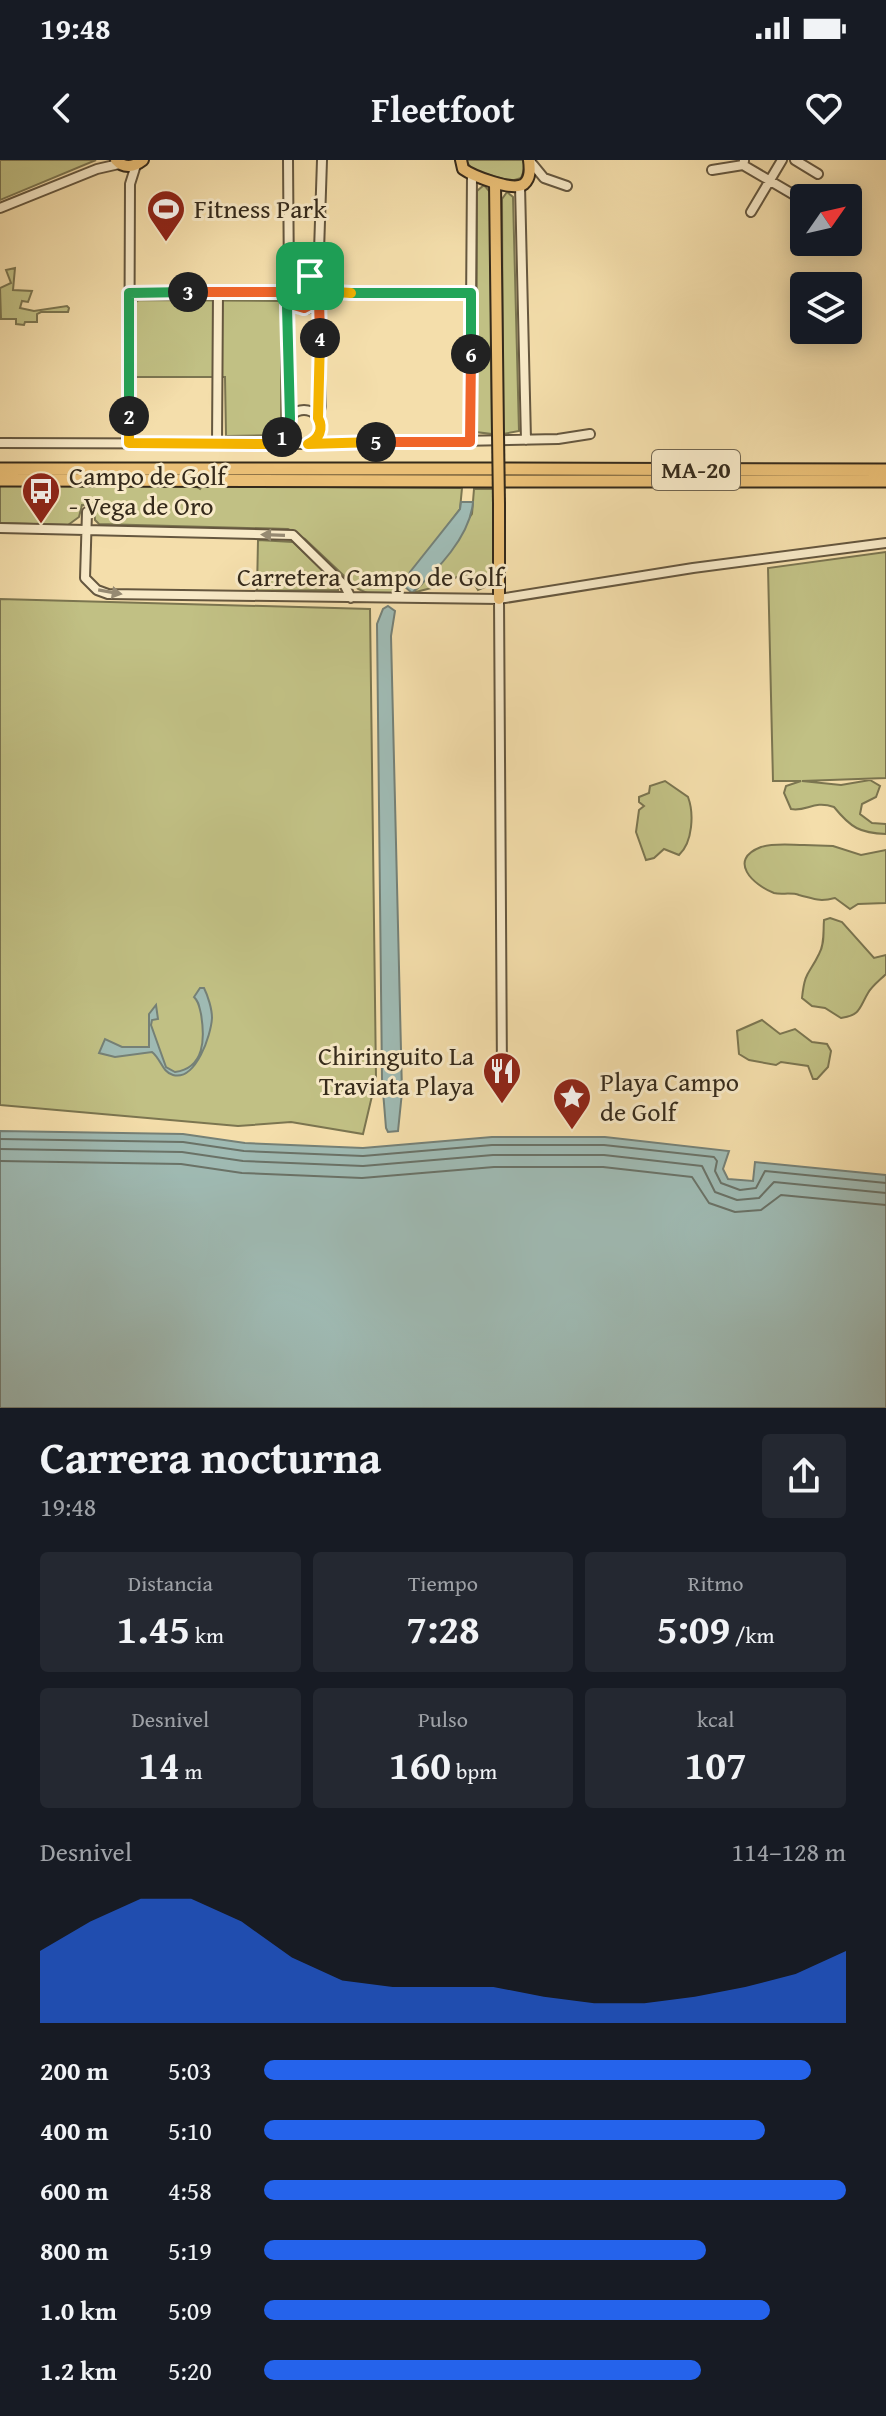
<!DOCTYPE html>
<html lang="es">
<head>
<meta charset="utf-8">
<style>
  body { margin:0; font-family:"Gentium Book Plus",serif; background:#242831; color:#f1f3f6; height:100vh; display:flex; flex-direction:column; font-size:30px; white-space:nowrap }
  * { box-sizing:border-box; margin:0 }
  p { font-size:26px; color:#9ea1a6 }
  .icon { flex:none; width:44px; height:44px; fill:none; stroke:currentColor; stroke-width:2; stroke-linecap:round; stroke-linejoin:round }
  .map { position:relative; height:1248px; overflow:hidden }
  .panel { display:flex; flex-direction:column; background:#171b24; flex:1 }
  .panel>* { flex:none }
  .needle { width:52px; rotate:56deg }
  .buttons { position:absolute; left:790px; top:24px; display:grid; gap:16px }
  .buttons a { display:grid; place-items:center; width:72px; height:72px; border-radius:8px; background:#171b24; box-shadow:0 4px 20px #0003; font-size:40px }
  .pin { position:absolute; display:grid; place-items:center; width:68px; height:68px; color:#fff; margin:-34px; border-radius:16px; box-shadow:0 4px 12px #0006 }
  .km { position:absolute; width:40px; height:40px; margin:-20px; border-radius:50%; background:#222; color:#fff; font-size:22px; line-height:40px; text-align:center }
  .round { display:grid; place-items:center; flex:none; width:84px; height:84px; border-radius:8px; background:#242831 }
  .headline { display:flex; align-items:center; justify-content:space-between; height:136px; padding:0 40px }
  h1 { font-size:44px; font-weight:700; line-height:60px }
  .metrics { display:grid; grid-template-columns:repeat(3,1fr); gap:12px; height:136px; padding:8px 40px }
  .metrics div { display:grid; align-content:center; border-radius:8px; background:#242831; text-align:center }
  .metrics b { font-size:40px; font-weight:700 }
  .metrics small { font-size:22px; font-weight:400 }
  .metrics p { font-size:22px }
  .chart { height:224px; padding:16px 40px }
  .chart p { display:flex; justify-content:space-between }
  .chart svg { width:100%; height:144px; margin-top:8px; fill:#2563eb; opacity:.7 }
  ul { padding:0 40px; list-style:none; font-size:26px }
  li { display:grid; grid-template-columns:128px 96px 1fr; align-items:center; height:60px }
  li i { height:20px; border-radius:10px; background:#2563eb }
  .status { display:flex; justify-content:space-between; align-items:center; height:56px; padding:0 40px; background:#171b24; direction:ltr }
  .status svg { height:22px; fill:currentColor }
  header { display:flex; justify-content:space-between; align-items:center; height:104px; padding:0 40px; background:#171b24; font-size:36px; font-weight:700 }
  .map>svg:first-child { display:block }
  .green { fill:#c1c084; stroke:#7b7550; stroke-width:2 }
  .water { fill:#9fbab3; stroke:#758076; stroke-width:2 }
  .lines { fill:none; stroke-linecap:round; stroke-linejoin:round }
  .shore { stroke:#6a7267; stroke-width:2 }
  .minor-casing { stroke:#65573f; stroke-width:12 }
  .major-casing { stroke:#352a1b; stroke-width:14 }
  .highway-casing { stroke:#352a1b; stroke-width:15 }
  .minor { stroke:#f8eac8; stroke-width:8 }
  .major { stroke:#eabf76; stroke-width:10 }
  .highway { stroke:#eabf76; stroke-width:11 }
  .major-bridge-casing { stroke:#352a1b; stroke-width:14; stroke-linecap:butt }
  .major-bridge { stroke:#eabf76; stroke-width:10 }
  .oneway { fill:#968a72 }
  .split-1-casing { stroke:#fff; stroke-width:16 }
  .split-2-casing { stroke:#fff; stroke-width:16 }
  .split-3-casing { stroke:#fff; stroke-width:16 }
  .split-4-casing { stroke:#fff; stroke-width:16 }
  .split-5-casing { stroke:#fff; stroke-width:16 }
  .split-6-casing { stroke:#fff; stroke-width:16 }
  .split-7-casing { stroke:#fff; stroke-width:16 }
  .split-8-casing { stroke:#fff; stroke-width:16 }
  .split-1 { stroke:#22a559; stroke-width:10 }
  .split-2 { stroke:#f5b400; stroke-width:10 }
  .split-3 { stroke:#22a559; stroke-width:10 }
  .split-4 { stroke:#f0652b; stroke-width:10 }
  .split-5 { stroke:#f5b400; stroke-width:10 }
  .split-6 { stroke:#f0652b; stroke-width:10 }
  .split-7 { stroke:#22a559; stroke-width:10 }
  .split-8 { stroke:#f5b400; stroke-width:10 }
  .labels { text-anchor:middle; stroke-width:6; stroke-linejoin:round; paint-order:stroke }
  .shield { fill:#f8eac8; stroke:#70644f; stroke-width:2 }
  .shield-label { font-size:24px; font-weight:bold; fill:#352a1b }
  .poi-label { font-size:26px; fill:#352a1b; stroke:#f8eac8; text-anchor:start }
  .street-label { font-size:26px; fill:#352a1b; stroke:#f8eac8 }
</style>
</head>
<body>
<div class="status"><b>19:48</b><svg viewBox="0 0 49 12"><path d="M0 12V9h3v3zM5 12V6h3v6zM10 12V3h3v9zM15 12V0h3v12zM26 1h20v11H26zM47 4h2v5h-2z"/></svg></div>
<header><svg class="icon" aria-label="back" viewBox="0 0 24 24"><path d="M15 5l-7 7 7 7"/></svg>Fleetfoot<svg class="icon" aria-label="heart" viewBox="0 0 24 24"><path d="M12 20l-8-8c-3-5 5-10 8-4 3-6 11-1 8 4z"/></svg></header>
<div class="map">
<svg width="886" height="1248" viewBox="0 0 886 1248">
  <rect width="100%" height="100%" fill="#f4deab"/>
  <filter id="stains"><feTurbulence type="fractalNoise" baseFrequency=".0025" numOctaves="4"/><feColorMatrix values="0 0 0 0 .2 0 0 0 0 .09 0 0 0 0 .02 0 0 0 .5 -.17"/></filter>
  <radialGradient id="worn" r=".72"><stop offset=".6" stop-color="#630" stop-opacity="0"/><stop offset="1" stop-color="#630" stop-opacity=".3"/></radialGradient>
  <path class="green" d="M0 0H96L0 40Z
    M466 0H523L525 7 521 18 511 21 472 10Z
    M484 25 490 32 492 274 476 272 477 31Z
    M507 32 513 37 519 271 503 274 502 39Z
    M15 108 13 130 32 131 28 142 22 141 20 148 34 151 67 146 69 148 68 152H41L37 154V162H25L24 165 16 164V159H1L0 128 11 123 6 110Z
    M139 140 281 141V269L277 275 226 276 225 217H136V142Z
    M0 326H195L200 329 202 326 462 328 460 349 395 435 367 433 358 429 305 379 288 369 99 364 95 360 94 346 82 345 79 357 68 365 0 363Z
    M474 329H493L494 404 487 426 478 430 470 417 463 414 439 426 412 433 421 425 472 354Z
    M258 380 293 382 338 425V430L257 431Z
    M886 392V618L802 621 841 625 870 620 880 626 876 637 862 644 860 654 872 663 886 664V674C860 673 851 668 834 647 813 640 807 652 791 649L784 633 786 626 801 621H773L768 408Z
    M0 439 370 449 376 919 363 974 291 962 238 966 0 945Z
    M665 621 688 637C694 653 693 682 679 695L664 689 654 698 646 700 636 672 639 650 644 646 639 642V637L649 633 650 626Z
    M804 685 833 686 861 695 886 690V743L858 744 850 749 835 738C819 742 815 739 799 735 791 732 781 735 774 733 753 725 727 700 761 687 773 683 791 685 804 685Z
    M830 758 842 762 874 798 886 795V814C880 820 872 826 868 833 859 848 861 855 841 858L825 848 812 846 802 838C805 810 809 815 819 794 825 784 823 771 824 760Z
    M762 860 780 874 795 869 812 882 827 884 831 891 828 907 817 919H813L808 906 781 902 776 905 749 900 739 894 737 871Z"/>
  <path class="water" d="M461 342H473C470 377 437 410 412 433L404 426 410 412 460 349Z
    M388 446 395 451 391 476 402 932 398 971 388 972 386 968 382 919 377 464 383 449Z
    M200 828H204C208 836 212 849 212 858 211 875 196 921 173 915 162 912 161 899 152 892L115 897 99 893 105 879 122 887H149V854L156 845 158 859 152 860 151 865 166 907 175 912C205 908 205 878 201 854 199 846 199 842 194 837Z
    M0 971 183 974 245 983 363 988 492 977H605L729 991 723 1009 728 1019 753 1021 755 1002 886 1015V1248H0Z"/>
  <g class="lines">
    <path class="shore" d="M0 979 183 982 244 991 363 996 492 985H604L714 997 717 1001 715 1011 721 1023 740 1030 756 1028 765 1011 886 1023
      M0 989 182 992 243 1001 363 1006 493 995H604L702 1006 715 1032 737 1040 759 1038 774 1022 886 1033
      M0 1001 181 1004 242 1013 362 1018 494 1007H603L692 1017 709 1043 735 1052 761 1050 781 1035 886 1045"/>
    <defs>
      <path id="minor" d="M288 0 289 125
        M795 0 818 14
        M530 1 544 18 567 26
        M743 5 796 36
        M712 10 743 5 744 1
        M520 26 526 280
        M0 48 97 9 119 4
        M751 52 782 0
        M287 132a17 17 0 1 1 34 0a17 17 0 1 1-34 0Z
        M318 122 322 0
        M321 131 471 133
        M129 133 287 132
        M287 267a17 17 0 1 1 34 0a17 17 0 1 1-34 0Z
        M318 258 321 246 319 140
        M290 259 287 146 290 140
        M470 282 472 15
        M0 283 301 284
        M129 283 130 24 136 5
        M217 284 218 132
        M308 284 558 279 590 274
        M87 352 85 418 97 430 108 434 499 439 693 408 886 383
        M0 368 293 375 345 426 351 438
        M499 439 502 915"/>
      <path id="major" d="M116 0C124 9 134 7 143 0
        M461 0 463 9C473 16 513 32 524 24 531 18 530 8 529 0
        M495 23 498 274
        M499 344V439"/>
      <path id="highway" d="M0 309H492
        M505 309 886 310
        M0 320 492 321
        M505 321H886"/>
    </defs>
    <use href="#minor" class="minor-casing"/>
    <use href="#major" class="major-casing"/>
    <use href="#highway" class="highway-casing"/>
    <use href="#minor" class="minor"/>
    <use href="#major" class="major"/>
    <use href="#highway" class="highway"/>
    <defs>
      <path id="major-bridge" d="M498 274 499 344"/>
    </defs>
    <use href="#major-bridge" class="major-bridge-casing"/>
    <use href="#major-bridge" class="major-bridge"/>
  </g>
  <defs><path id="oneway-solid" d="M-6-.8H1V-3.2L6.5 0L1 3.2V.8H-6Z" transform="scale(2)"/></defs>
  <g class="oneway">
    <use href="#oneway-solid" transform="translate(273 375) rotate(-178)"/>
    <use href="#oneway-solid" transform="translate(110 432) rotate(10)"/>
  </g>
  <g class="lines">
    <defs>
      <path id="split-1" d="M282 277 288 270 290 259 287 146 290 140 288 128 296 117 310 116"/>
      <path id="split-2" d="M129 256V283L267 284 282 277"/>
      <path id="split-3" d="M129 256V133L188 132"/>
      <path id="split-4" d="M188 132H287L294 145 304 148 319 140 320 178"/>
      <path id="split-5" d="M320 178 318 258C324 269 319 279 308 284L376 282"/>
      <path id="split-6" d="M376 282H470L471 194"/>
      <path id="split-7" d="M351 133H471V194"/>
      <path id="split-8" d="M310 116 318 122 321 131 351 133"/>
    </defs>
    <use href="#split-1" class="split-1-casing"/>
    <use href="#split-2" class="split-2-casing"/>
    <use href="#split-3" class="split-3-casing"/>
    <use href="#split-4" class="split-4-casing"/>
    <use href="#split-5" class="split-5-casing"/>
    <use href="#split-6" class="split-6-casing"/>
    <use href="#split-7" class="split-7-casing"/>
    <use href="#split-8" class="split-8-casing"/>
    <use href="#split-1" class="split-1"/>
    <use href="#split-2" class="split-2"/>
    <use href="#split-3" class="split-3"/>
    <use href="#split-4" class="split-4"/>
    <use href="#split-5" class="split-5"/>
    <use href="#split-6" class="split-6"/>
    <use href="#split-7" class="split-7"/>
    <use href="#split-8" class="split-8"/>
  </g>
  <defs>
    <symbol id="stadium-pin" viewBox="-11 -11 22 30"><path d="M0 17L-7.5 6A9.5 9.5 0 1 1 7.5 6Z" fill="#8f2418" stroke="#f8eac8"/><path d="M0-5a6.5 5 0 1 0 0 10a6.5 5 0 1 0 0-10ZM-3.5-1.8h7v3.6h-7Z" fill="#fff"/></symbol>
    <symbol id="bus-pin" viewBox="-11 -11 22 30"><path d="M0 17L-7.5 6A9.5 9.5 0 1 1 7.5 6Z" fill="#8f2418" stroke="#f8eac8"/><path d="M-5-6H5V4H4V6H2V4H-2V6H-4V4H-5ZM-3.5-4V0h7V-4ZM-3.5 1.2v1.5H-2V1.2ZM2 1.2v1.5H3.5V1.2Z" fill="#fff"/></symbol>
    <symbol id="restaurant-pin" viewBox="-11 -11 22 30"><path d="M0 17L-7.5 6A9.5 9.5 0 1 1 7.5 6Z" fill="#8f2418" stroke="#f8eac8"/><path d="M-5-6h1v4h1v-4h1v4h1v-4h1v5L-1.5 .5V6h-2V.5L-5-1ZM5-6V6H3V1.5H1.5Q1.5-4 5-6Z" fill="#fff"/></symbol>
    <symbol id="sight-pin" viewBox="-11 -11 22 30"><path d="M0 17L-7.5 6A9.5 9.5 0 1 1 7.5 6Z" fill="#8f2418" stroke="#f8eac8"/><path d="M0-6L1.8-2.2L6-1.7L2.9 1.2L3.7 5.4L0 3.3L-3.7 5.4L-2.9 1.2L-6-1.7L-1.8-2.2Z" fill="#fff"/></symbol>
  </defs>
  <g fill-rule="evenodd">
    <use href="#stadium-pin" x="144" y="27" width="44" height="60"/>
    <use href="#bus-pin" x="19" y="309" width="44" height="60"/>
    <use href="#restaurant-pin" x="480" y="889" width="44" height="60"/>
    <use href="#sight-pin" x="550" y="915" width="44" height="60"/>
  </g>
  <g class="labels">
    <rect class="shield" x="652" y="290" width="88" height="40" rx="6"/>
    <g class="shield-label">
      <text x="696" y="318">MA-20</text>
    </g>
    <g class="poi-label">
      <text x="194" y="58">Fitness Park</text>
      <text x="69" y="325">Campo de Golf<tspan x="69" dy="30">- Vega de Oro</tspan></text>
      <text x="474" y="905" text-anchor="end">Chiringuito La<tspan x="474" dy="30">Traviata Playa</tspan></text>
      <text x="600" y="931">Playa Campo<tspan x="600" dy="30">de Golf</tspan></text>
    </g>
    <g class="street-label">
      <text x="370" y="426">Carretera Campo de Golf</text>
    </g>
  </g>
  <rect width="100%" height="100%" filter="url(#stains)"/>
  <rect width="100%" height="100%" fill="url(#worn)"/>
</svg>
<div class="buttons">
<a><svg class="needle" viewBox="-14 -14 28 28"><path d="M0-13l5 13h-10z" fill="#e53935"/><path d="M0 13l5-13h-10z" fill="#9ea1a6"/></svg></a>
<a><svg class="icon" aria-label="layers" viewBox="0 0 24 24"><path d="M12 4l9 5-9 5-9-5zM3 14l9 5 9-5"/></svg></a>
</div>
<div class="pin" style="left:310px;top:116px;background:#1e9e55"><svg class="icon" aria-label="arrive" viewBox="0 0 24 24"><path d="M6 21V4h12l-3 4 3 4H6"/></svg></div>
<b class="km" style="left:282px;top:277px">1</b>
<b class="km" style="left:129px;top:256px">2</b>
<b class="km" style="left:188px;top:132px">3</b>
<b class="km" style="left:320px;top:178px">4</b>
<b class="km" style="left:376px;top:282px">5</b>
<b class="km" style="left:471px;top:194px">6</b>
</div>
<section class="panel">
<div class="headline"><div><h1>Carrera nocturna</h1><p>19:48</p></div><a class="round"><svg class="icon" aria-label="share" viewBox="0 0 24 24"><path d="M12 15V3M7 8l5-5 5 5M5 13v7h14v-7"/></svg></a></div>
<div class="metrics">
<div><p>Distancia</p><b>1.45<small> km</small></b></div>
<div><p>Tiempo</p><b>7:28</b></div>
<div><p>Ritmo</p><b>5:09<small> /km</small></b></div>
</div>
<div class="metrics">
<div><p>Desnivel</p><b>14<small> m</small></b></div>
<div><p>Pulso</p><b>160<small> bpm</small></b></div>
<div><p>kcal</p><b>107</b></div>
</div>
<div class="chart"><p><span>Desnivel</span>114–128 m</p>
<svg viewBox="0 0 160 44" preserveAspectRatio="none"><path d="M0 44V22L10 13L20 6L30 6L40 13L50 24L60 31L70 33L80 33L90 33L100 36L110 38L120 38L130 36L140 33L150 29L160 22V44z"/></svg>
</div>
<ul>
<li><b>200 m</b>5:03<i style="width:94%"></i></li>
<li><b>400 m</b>5:10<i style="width:86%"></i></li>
<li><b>600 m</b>4:58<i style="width:100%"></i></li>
<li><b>800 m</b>5:19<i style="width:76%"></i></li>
<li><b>1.0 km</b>5:09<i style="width:87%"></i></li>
<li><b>1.2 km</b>5:20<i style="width:75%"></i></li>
</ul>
</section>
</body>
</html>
